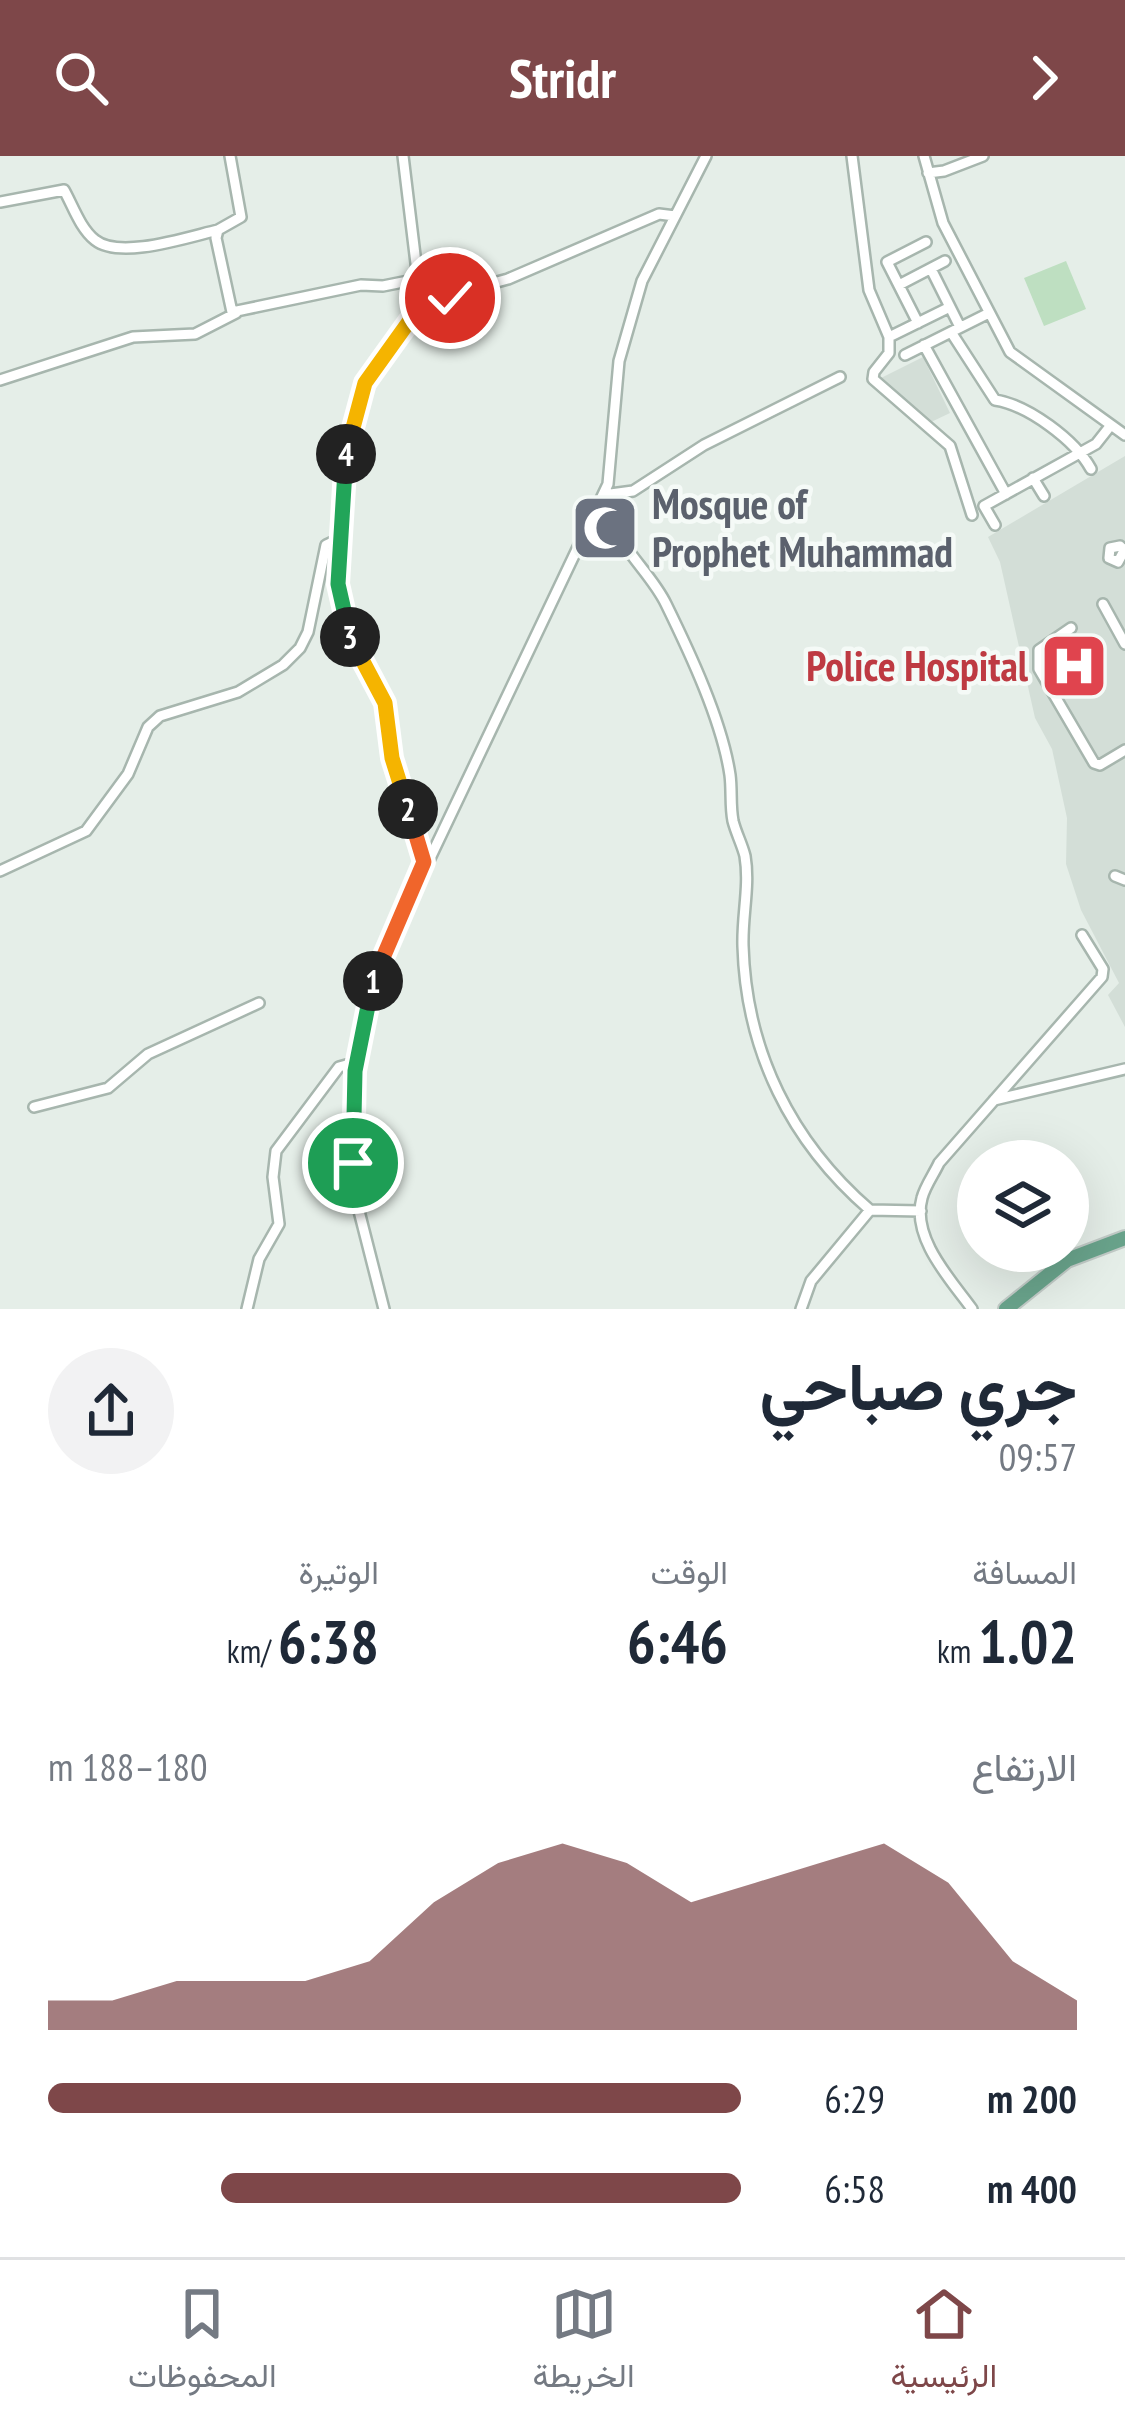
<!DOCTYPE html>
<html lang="ar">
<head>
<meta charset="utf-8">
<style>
  body { margin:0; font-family:"PT Sans Narrow",Vazirmatn,sans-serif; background:#f2f2f3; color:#1f2937; direction:rtl; height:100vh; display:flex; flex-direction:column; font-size:45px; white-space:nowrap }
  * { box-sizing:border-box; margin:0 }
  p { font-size:39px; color:#747a83 }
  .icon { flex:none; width:66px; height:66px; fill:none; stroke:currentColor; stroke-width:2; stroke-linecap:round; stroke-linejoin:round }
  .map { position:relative; height:1153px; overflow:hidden; direction:ltr }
  .drawer { display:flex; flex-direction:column; background:#fff; flex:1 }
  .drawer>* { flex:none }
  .controls { position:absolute; left:957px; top:984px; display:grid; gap:24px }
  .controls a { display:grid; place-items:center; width:132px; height:132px; border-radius:50%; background:#fff; box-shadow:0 12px 48px #0002; font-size:60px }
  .pin { position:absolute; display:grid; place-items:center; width:102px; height:102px; color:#fff; margin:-51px; border:6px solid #fff; border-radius:50%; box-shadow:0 3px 12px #0007 }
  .km { position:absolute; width:60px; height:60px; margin:-30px; border-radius:50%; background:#222; color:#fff; font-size:33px; line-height:60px; text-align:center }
  .round { display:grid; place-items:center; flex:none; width:126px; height:126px; border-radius:63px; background:#f2f2f3 }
  .summary { display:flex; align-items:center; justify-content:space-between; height:204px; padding:0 48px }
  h1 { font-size:66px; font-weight:700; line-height:90px }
  .metrics { display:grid; grid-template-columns:repeat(3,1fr); gap:18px; height:204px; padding:12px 48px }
  .metrics div { display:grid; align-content:center }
  .metrics b { font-size:60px; font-weight:700 }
  .metrics small { font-size:33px; font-weight:400 }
  .metrics p { font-size:33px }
  .chart { height:336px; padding:24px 48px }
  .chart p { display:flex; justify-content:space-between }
  .chart svg { width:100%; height:216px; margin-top:12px; fill:#7e4749; opacity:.7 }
  ul { padding:0 48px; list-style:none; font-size:39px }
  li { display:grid; grid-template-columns:192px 144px 1fr; align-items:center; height:90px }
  li i { height:30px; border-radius:15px; background:#7e4749 }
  header { display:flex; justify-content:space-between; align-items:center; height:156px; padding:0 48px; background:#7e4749; color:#fff; font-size:54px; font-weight:700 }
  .menu { display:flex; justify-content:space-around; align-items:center; height:168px; border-top:3px solid #e0e1e3; background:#fff; font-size:33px; color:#747a83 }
  .menu a { display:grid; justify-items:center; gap:6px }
  .menu .on { color:#7e4749 }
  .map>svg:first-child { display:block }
  .built { fill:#d3ded7 }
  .pitch { fill:#bedfc1 }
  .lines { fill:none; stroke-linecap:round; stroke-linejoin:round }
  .minor-casing { stroke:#a7b6ae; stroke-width:14 }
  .major-casing { stroke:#c1cac6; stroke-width:18 }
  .minor { stroke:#fff; stroke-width:9 }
  .major { stroke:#69a38b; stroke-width:14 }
  .split-1-casing { stroke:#fff; stroke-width:24 }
  .split-2-casing { stroke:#fff; stroke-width:24 }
  .split-3-casing { stroke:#fff; stroke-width:24 }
  .split-4-casing { stroke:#fff; stroke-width:24 }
  .split-5-casing { stroke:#fff; stroke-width:24 }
  .split-1 { stroke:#22a559; stroke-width:15 }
  .split-2 { stroke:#f0652b; stroke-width:15 }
  .split-3 { stroke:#f5b400; stroke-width:15 }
  .split-4 { stroke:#22a559; stroke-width:15 }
  .split-5 { stroke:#f5b400; stroke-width:15 }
  .labels { text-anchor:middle; stroke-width:9; stroke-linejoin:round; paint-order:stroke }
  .worship-label { font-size:42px; font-weight:bold; fill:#5b616d; stroke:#f5faf7; text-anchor:start }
  .health-label { font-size:42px; font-weight:bold; fill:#be3a42; stroke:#f5faf7; text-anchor:end }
</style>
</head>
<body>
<header><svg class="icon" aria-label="forward" viewBox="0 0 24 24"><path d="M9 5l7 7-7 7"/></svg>Stridr<svg class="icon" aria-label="search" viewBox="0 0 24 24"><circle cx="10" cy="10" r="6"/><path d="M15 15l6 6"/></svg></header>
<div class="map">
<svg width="1125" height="1153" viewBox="0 0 1125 1153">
  <rect width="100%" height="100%" fill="#e5eee8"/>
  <path class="built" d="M923 201 950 257 929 267 879 223Z
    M1125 300V871L1108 839 1119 827 1081 754 1066 708 1067 662 1052 593 1035 562 1000 406 988 381Z"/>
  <path class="pitch" d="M1066 105 1086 153 1044 170 1024 122Z"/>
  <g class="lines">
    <defs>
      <path id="minor" d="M230 0 241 61 218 74 216 82 232 156 361 129 383 130 418 123
        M403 0 419 132 413 160 365 227 354 259 342 322 338 429 351 484 370 512 385 547 392 602 425 707
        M852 0 869 134 889 181V197L874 216 873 223 950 290 972 359
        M924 0 943 67 1010 196 1125 279
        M928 17 944 15 983 0
        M0 46 64 34C73 50 80 72 95 84 120 104 188 81 218 74
        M931 113 960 171
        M899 129 945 105
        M416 148 508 123 659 58 675 60
        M918 167 887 106 926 86
        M951 176 995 244C1028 249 1075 284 1091 313
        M889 181 950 151
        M924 189 1006 338
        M905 199 989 157
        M840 221 704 289 633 335 603 339C614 353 615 372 624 388 637 408 656 427 666 448 690 497 722 565 730 619 732 634 730 650 733 665 736 677 742 688 745 700 750 730 742 759 743 790 746 895 791 986 870 1054
        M0 224 133 181 195 178 236 157
        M1033 322 1044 340
        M995 369 984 350 1096 288 1111 269
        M1124 394 1120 390 1110 392 1109 402 1118 406 1125 393
        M1103 448 1125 488
        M1071 472 1039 494V513L1094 607 1100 609 1125 594
        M0 715 86 675 128 618 148 571 160 560 238 536 283 509 300 492 308 476 326 389 341 382
        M1115 720 1125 724
        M994 944 1125 913
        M34 951 108 932 148 898 259 847
        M247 1153 259 1103 279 1068 273 1021 276 995 339 911 357 906
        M384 1153 359 1055 353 1007 355 915 375 818 608 328 619 205 642 125 706 0
        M801 1153 811 1125 870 1054 921 1055
        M972 1153C951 1124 911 1082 922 1042 925 1030 934 1018 939 1007L1102 821 1103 813 1082 779"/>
      <path id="major" d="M1006 1153 1067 1104 1125 1082"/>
    </defs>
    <use href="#minor" class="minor-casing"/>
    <use href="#major" class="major-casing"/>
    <use href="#minor" class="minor"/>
    <use href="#major" class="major"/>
  </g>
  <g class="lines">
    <defs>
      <path id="split-1" d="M353 1007 355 915 373 825"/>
      <path id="split-2" d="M373 825 424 706 408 653"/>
      <path id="split-3" d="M350 481 385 547 392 602 408 653"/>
      <path id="split-4" d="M346 298 338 428 350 481"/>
      <path id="split-5" d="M346 298 365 227 413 160 416 148 450 142"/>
    </defs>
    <use href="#split-1" class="split-1-casing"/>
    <use href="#split-2" class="split-2-casing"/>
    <use href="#split-3" class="split-3-casing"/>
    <use href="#split-4" class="split-4-casing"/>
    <use href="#split-5" class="split-5-casing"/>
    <use href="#split-1" class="split-1"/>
    <use href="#split-2" class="split-2"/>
    <use href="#split-3" class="split-3"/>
    <use href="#split-4" class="split-4"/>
    <use href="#split-5" class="split-5"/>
  </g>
  <defs>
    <symbol id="mosque-square" viewBox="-11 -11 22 22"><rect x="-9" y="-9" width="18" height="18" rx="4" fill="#6b7280" stroke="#f5faf7"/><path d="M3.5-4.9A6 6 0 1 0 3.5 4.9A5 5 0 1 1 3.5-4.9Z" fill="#fff"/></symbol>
    <symbol id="hospital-square" viewBox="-11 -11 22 22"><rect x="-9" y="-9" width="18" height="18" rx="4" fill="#e0444e" stroke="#f5faf7"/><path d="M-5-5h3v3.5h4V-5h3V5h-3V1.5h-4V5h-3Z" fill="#fff"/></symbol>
  </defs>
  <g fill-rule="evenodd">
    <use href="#mosque-square" x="567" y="334" width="76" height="76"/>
    <use href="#hospital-square" x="1036" y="472" width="76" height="76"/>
  </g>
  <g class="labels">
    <g class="worship-label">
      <text x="652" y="363">Mosque of<tspan x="652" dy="48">Prophet Muhammad</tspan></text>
    </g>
    <g class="health-label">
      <text x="1028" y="525">Police Hospital</text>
    </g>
  </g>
</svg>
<div class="controls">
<a><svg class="icon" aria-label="layers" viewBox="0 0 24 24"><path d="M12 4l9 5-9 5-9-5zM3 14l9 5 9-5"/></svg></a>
</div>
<div class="pin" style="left:353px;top:1007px;background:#1e9e55"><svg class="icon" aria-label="arrive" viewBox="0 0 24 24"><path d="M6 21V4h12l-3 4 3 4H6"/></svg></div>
<div class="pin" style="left:450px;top:142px;background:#d93025"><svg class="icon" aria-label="check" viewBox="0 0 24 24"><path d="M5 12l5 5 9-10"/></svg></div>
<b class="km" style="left:373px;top:825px">1</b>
<b class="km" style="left:408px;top:653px">2</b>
<b class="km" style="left:350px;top:481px">3</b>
<b class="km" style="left:346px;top:298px">4</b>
</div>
<section class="drawer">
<div class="summary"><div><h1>جري صباحي</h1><p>09:57</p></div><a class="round"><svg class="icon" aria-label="share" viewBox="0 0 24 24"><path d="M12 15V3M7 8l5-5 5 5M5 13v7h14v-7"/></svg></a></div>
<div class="metrics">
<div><p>المسافة</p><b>1.02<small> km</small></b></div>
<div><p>الوقت</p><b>6:46</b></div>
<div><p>الوتيرة</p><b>6:38<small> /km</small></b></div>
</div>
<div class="chart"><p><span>الارتفاع</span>180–188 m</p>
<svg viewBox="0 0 160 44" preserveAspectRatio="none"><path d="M0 44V38L10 38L20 34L30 34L40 34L50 30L60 18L70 10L80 6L90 10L100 18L110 14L120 10L130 6L140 14L150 30L160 38V44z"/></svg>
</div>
<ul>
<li><b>200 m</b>6:29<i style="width:100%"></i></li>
<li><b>400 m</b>6:58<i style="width:75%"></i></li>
</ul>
</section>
<nav class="menu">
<a class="on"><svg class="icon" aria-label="home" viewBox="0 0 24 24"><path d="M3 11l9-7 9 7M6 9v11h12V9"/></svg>الرئيسية</a>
<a><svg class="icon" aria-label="map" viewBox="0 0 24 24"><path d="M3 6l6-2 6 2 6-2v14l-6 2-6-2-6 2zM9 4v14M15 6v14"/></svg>الخريطة</a>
<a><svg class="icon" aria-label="saved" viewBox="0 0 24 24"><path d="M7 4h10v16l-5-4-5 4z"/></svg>المحفوظات</a>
</nav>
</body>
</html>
